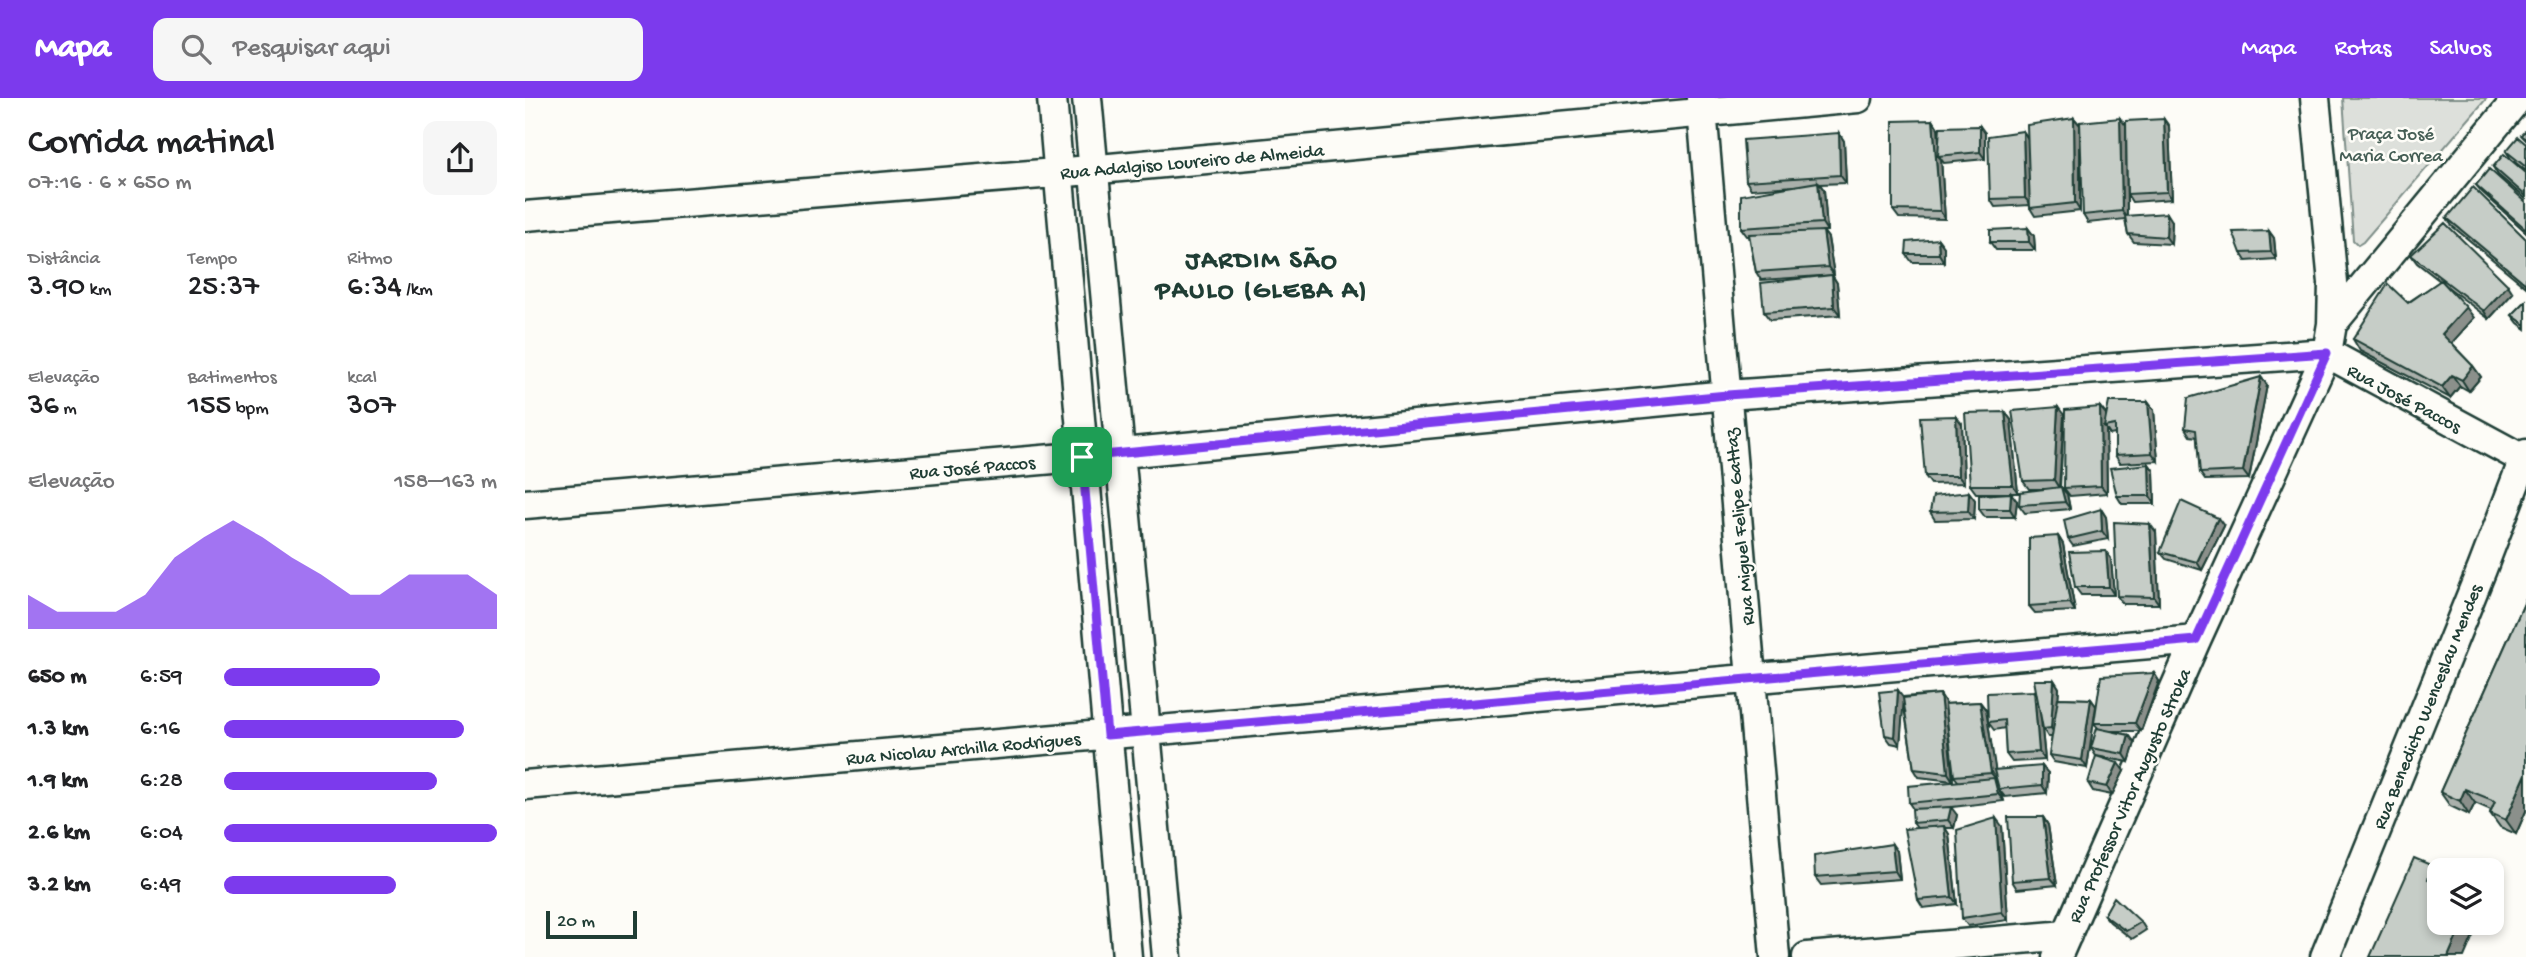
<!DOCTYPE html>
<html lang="pt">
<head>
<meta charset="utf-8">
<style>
  body { margin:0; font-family:"Gochi Hand",sans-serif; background:#f6f6f6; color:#202124; height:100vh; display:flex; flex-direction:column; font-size:26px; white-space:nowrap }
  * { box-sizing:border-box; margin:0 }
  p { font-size:23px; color:#757577 }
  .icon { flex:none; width:38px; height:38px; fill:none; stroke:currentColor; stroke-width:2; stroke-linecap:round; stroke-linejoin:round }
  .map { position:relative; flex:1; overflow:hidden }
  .details { display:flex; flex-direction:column; background:#fff; width:525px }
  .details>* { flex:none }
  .controls { position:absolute; left:1902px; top:760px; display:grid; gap:14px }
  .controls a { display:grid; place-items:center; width:77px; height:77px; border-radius:14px; background:#fff; box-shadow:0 4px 10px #0003; font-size:35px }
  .scale { position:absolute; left:21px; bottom:18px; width:91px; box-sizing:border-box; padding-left:7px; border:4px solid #1f3d34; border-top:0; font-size:19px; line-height:24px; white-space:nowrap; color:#1f3d34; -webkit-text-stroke:5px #fdfcf7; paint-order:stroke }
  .pin { position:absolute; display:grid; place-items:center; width:60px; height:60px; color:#fff; margin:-30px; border-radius:14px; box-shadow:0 4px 10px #0006 }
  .round { display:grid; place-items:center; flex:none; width:74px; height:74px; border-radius:14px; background:#f6f6f6 }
  .summary { display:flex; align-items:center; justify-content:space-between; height:119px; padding:0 28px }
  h1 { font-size:38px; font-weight:600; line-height:52px }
  .metrics { display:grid; grid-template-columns:repeat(3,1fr); gap:10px; height:119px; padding:7px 28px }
  .metrics div { display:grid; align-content:center }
  .metrics b { font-size:30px; font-weight:600 }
  .metrics small { font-size:19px; font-weight:400 }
  .metrics p { font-size:19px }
  .chart { height:196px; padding:14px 28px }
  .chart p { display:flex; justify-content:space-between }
  .chart svg { width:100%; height:126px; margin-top:7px; fill:#7c3aed; opacity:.7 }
  ul { padding:0 28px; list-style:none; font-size:23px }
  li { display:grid; grid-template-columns:112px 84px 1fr; align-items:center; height:52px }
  li i { height:18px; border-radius:9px; background:#7c3aed }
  header { display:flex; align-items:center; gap:42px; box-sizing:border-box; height:98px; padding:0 35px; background:#7c3aed; color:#fff }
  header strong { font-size:33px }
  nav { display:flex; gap:38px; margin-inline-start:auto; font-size:24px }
  .search { width:490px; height:63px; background:#f6f6f6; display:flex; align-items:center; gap:18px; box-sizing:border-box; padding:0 24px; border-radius:14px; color:#757577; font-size:26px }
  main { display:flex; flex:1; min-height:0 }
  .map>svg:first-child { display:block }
  .green { fill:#dde0db; stroke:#7e8e88; stroke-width:2 }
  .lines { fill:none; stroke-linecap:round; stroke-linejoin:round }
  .street-casing { stroke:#1f3d34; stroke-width:33 }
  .street { stroke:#fdfcf7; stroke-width:28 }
  .wall { fill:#aab0ab; stroke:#1f3d34; stroke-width:2 }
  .shaded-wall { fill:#8b908b; stroke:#1f3d34; stroke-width:2 }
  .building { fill:#c6cdc7; stroke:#1f3d34; stroke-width:2 }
  .route-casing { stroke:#fff; stroke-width:14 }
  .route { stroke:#7c3aed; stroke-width:9 }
  .labels { text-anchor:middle; stroke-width:5; stroke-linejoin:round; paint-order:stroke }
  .park-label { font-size:19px; fill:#455e55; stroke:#fdfcf7 }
  .street-label { font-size:19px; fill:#1f3d34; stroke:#fdfcf7 }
  .district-label { font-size:26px; font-weight:bold; letter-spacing:2px; fill:#1f3d34; stroke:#fdfcf7 }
</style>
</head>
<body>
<header>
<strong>Mapa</strong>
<div class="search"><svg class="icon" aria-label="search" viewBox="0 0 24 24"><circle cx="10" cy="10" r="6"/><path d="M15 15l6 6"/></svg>Pesquisar aqui</div>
<nav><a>Mapa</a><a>Rotas</a><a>Salvos</a></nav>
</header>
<main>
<section class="details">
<div class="summary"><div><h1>Corrida matinal</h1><p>07:16 · 6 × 650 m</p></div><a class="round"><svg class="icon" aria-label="share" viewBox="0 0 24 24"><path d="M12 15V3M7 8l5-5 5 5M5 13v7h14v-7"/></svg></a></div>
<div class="metrics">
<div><p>Distância</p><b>3.90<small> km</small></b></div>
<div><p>Tempo</p><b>25:37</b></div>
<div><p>Ritmo</p><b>6:34<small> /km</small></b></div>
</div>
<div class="metrics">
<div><p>Elevação</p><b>36<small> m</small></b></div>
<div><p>Batimentos</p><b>155<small> bpm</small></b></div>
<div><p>kcal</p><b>307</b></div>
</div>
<div class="chart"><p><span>Elevação</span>158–163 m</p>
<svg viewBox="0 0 160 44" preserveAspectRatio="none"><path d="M0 44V32L10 38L20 38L30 38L40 32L50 19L60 12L70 6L80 12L90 19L100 25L110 32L120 32L130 25L140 25L150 25L160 32V44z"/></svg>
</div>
<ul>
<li><b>650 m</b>6:59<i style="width:57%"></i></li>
<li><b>1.3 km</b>6:16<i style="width:88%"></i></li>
<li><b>1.9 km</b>6:28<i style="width:78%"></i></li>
<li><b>2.6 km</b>6:04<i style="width:100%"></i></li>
<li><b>3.2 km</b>6:49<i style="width:63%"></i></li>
</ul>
</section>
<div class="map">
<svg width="2001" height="859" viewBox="0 0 2001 859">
  <rect width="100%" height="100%" fill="#fdfcf7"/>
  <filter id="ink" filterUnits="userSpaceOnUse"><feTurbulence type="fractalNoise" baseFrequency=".0143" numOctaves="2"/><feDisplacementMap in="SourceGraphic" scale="14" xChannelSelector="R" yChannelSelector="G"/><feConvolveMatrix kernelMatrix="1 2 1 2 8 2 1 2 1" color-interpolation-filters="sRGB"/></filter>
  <g filter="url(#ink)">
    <path class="green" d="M1818 0H1962L1838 144 1833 147 1828 142Z"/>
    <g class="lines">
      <defs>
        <path id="street" d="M527 0 602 859
          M562 0 642 859
          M1176 0 1250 859
          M1790 0 1808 185 1807 226
          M0 118 542 74 1333 0
          M0 406 587 356 1202 297 1802 255 1998 361
          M0 687 1671 542
          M1282 859 1542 837
          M1532 859 1671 542 1802 255 1807 226 1993 0
          M1800 859 1957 471 2001 356"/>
      </defs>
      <use href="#street" class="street-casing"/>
      <use href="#street" class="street"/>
    </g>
    <path class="wall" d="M1549 20 1555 27V113L1510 118 1505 110V107L1470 109 1465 101 1498 33 1503 40Z
      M1408 22 1413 30 1414 42 1460 35V61L1419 65 1416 61 1420 121 1374 120 1368 112Z
      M1601 28 1602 91 1644 28 1647 101 1607 104 1602 96V118L1647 123 1646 146 1609 144 1603 136 1600 121 1563 125 1558 117Z
      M1314 35 1319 43 1321 85 1295 86 1299 92 1302 133H1298L1303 140 1309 177 1236 182 1231 174 1224 138H1222L1216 130 1270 88 1226 91 1221 83Z
      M2001 46V73L1986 61 1981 53Z
      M1968 69 2001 75V101L1973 77Z
      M1951 87 2001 104V134L1957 94Z
      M1922 120 2001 141V189L1927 128Z
      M1503 130 1509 138 1510 152H1471L1465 144Z
      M1744 133 1749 140 1751 161 1721 163 1716 155Z
      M1413 141 1419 149V164H1387L1381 156Z
      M1886 157 1988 195 1964 221 1920 187 1949 220 1926 245 1948 268 1956 279 1944 293 1935 288 1925 300 1835 253 1828 241 1915 183 1892 165Z
      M1307 177 1312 185 1315 217 1245 222 1239 214Z
      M2001 203V231L1993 225 1987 217Z
      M1736 279 1742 287 1724 381 1680 382 1675 375 1672 339 1665 338 1660 330Z
      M1623 304 1629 312 1633 363 1595 365 1590 357V336L1585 337 1581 331 1582 395 1545 398 1539 390 1581 316V321Z
      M1480 314 1486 322 1493 395H1451L1445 387Z
      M1539 317 1535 389H1536L1542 396 1545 411 1500 415 1494 407 1522 391H1504L1498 383Z
      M1437 326 1439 385 1406 386 1400 378Z
      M1624 366 1629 373 1630 406H1597L1592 398Z
      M1444 394 1450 402 1449 421 1410 422 1405 414Z
      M1492 403 1490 419H1460L1454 411Z
      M1576 411 1581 419 1583 441 1548 448 1543 441Z
      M1699 428 1677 472 1641 461 1635 454Z
      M1631 434 1634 506H1598L1592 498Z
      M1533 438 1538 446 1550 513 1510 515 1504 508Z
      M1586 461 1589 497H1556L1550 489Z
      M2001 501V713L1991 736 1975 729 1965 715 1966 712 1950 705 1944 717 1925 708 1915 694Z
      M1629 575 1634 583 1616 633H1584L1604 637 1610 645 1604 664 1571 658 1566 650 1573 630 1569 625Z
      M1529 582 1534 590 1533 600 1566 601 1571 608 1562 670 1529 664 1524 657 1527 639H1523L1518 631 1516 620 1520 662 1487 664 1481 656 1480 630 1469 632 1463 624 1509 593 1512 598Z
      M1415 596 1420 604V606L1455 604 1461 612 1470 672 1523 675 1522 695 1480 699 1476 694 1479 703 1419 710 1432 717 1429 730H1420L1424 736 1432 806 1398 810 1393 802 1392 730 1388 725V711L1384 705 1433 683 1429 678 1422 622 1428 683 1394 679 1389 671 1378 603 1375 647 1366 645 1360 637 1378 599Z
      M1599 673 1587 697 1568 693 1563 685Z
      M1518 719 1523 727 1532 787 1492 791 1487 783Z
      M1477 728 1483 822 1443 828 1437 820Z
      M1372 753 1375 781 1296 787 1290 779Z
      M1579 817 1616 824 1621 832 1607 841 1585 824Z"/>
    <path class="shaded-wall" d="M1549 20 1555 27V113L1550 105Z
      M1595 20 1601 28 1602 121 1597 113Z
      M1639 21 1644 28 1647 101 1642 94Z
      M1408 22 1413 30 1415 58H1413L1416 61 1420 121 1415 113Z
      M1455 28 1460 35V61L1455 54Z
      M1498 33 1503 41 1506 107 1500 100Z
      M1314 35 1319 43 1321 85 1315 77Z
      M1293 84 1299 92 1302 133 1297 125Z
      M1642 115 1647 123 1646 146 1641 139Z
      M1503 130 1509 138 1510 152 1504 144Z
      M1298 133 1303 140 1309 177 1303 169Z
      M1744 133 1749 140 1751 161 1746 154Z
      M1413 141 1419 149V164L1414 156Z
      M1307 177 1312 185 1315 217 1309 209Z
      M1983 187 1988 195 1964 221 1959 213Z
      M1941 209 1949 220 1925 247 1917 236Z
      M1948 268 1956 279 1944 293 1937 282Z
      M1927 277 1935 288 1925 300 1917 289Z
      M1736 279 1742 287 1724 381 1718 373Z
      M1623 304 1629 312 1633 363 1627 355Z
      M1533 309 1539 317 1534 390 1529 382Z
      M1575 309 1581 316V329H1579L1581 331 1582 395 1576 388Z
      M1480 314 1486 322 1493 395 1488 387Z
      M1431 318 1437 326 1439 385 1433 378Z
      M1624 366 1629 373 1630 406 1625 398Z
      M1536 389 1542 396 1545 411 1540 404Z
      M1444 394 1450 402 1449 421 1443 413Z
      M1486 395 1492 403 1490 419 1485 411Z
      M1576 411 1581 419 1583 441 1577 433Z
      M1693 420 1699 428 1677 472 1672 464Z
      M1625 426 1631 434 1634 506 1629 499Z
      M1533 438 1538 446 1550 513 1545 505Z
      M1581 453 1586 461 1589 497 1584 489Z
      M1629 575 1634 583 1616 633 1610 625Z
      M1529 582 1534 590 1531 638 1526 630Z
      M1373 592 1379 600 1375 647 1370 639Z
      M1509 593 1514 601 1520 662 1514 654Z
      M1415 596 1420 604 1428 683 1423 675Z
      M1566 601 1571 608 1562 670 1557 662Z
      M1455 604 1461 612 1472 682 1466 675Z
      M1604 637 1610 645 1604 664 1599 656Z
      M1593 665 1599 673 1587 697 1582 689Z
      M1517 668 1523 675 1522 695 1517 687Z
      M2001 676V713L1991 736 1981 722Z
      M1469 680 1475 688 1474 691 1479 703 1473 696Z
      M1940 691 1950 705 1944 717 1935 703Z
      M1426 709 1432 717 1429 730 1423 722Z
      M1518 719 1523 727 1532 787 1526 780Z
      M1471 720 1477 728 1483 822 1477 814Z
      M1419 728 1424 736 1432 806 1427 799Z
      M1367 746 1372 753 1375 781 1370 773Z
      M1908 768 1914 777V790L1903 781Z
      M1938 824H1954L1939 859H1923Z"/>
    <path class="building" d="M1549 20 1550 105 1505 110 1502 27Z
      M1595 20 1597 113 1558 117 1555 24Z
      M1639 21 1642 94 1602 96 1601 23Z
      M1408 22 1415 113 1368 112V23Z
      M1455 28V54L1413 58 1415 29Z
      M2001 32V42L1996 37Z
      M1498 33 1500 100 1465 101 1463 38Z
      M1314 35 1315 77 1221 83 1218 42Z
      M1993 39 2001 46V69L1981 53Z
      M1979 56 2001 75V98L1968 69Z
      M1964 71 2001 104V131L1951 87Z
      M1293 84 1297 125 1216 130V97Z
      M1948 89 2001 141V186L1922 120Z
      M1642 115 1641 139 1603 136 1600 118Z
      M1920 125 1983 187 1959 213 1886 157Z
      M1503 130 1504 144H1465V132Z
      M1298 133 1303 169 1231 174 1224 136Z
      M1744 133 1746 154 1716 155 1708 134Z
      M1413 141 1414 156H1381L1382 144Z
      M1307 177 1309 209 1239 214 1236 185Z
      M1916 182 1941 209 1917 236 1948 268 1937 282 1927 277 1917 289 1828 241 1863 186 1883 205Z
      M2001 203V227L1987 217Z
      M1736 279 1718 373 1675 375 1671 332 1660 330 1663 300Z
      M1584 304H1623L1627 355 1590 357V327L1579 329Z
      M1533 309 1529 382 1498 383 1487 313Z
      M1575 309 1576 388 1539 390 1540 312Z
      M1480 314 1488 387H1445L1440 315Z
      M1431 318 1433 378H1400L1395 319Z
      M1624 366 1625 398H1592L1585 370Z
      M1536 389 1540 404 1494 407 1495 394Z
      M1444 394 1443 413 1405 414 1408 398Z
      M1486 395 1485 411H1454V397Z
      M1656 403 1693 420 1672 464 1635 454Z
      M1576 411 1577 433 1543 441 1539 422Z
      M1589 424 1625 426 1629 499 1592 498Z
      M1533 438 1545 505 1504 508V440Z
      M1581 453 1584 489H1550L1544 454Z
      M2001 501V676L1981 722 1965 715 1970 703 1940 691 1935 703 1915 694Z
      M1629 575 1610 625H1569L1576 578Z
      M1509 582H1529L1526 630 1518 631Z
      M1373 592 1370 639 1360 637 1354 594Z
      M1509 593 1514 654 1481 656 1479 622 1463 624 1462 595Z
      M1415 596 1423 675 1389 671 1378 600Z
      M1533 600 1566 601 1557 662 1524 657Z
      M1455 604 1466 675 1429 678 1420 606Z
      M1572 630 1604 637 1599 656 1566 650Z
      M1571 658 1593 665 1582 689 1563 685Z
      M1517 668V687L1474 691 1469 672Z
      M1469 680 1473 696 1384 705 1383 688Z
      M1426 709 1423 722 1388 725 1387 711Z
      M1483 719H1518L1526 780 1487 783Z
      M1471 720 1477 814 1437 820 1432 732Z
      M1419 728 1427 799 1393 802 1379 731Z
      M1367 746 1370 773 1290 779 1289 758Z
      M1889 760 1908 768 1903 781 1914 786V824H1938L1923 859H1845Z
      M1589 799 1616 824 1601 833 1579 817Z"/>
  </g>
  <g class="lines" filter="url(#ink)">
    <defs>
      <path id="route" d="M1802 255 1671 542 582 637 557 359 1202 297Z"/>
    </defs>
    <use href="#route" class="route-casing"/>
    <use href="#route" class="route"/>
  </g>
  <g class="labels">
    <g class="park-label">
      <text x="1866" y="41">Praça José<tspan x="1866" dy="22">Maria Correa</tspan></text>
    </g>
    <g class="street-label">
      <text transform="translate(667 62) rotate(-5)" y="7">Rua Adalgiso Loureiro de Almeida</text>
      <text transform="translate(1880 299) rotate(28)" y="7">Rua José Paccos</text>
      <text transform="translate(447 368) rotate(-5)" y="7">Rua José Paccos</text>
      <text transform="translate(1213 429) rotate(-95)" y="7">Rua Miguel Felipe Gattaz</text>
      <text transform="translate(1901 608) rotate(-68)" y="7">Rua Benedicto Wenceslau Mendes</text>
      <text transform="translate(438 649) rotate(-5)" y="7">Rua Nicolau Archilla Rodrigues</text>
      <text transform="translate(1603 697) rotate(-66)" y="7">Rua Professor Vitor Augusto Stroka</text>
    </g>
    <g class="district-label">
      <text x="737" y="169">JARDIM SÃO<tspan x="737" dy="30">PAULO (GLEBA A)</tspan></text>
    </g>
  </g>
</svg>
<div class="controls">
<a><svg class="icon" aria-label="layers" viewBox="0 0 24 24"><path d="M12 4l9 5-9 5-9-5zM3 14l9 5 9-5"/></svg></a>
</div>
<div class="scale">20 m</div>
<div class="pin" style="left:557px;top:359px;background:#1e9e55"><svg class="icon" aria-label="arrive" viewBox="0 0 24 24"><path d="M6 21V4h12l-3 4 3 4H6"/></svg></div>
</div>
</main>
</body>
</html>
